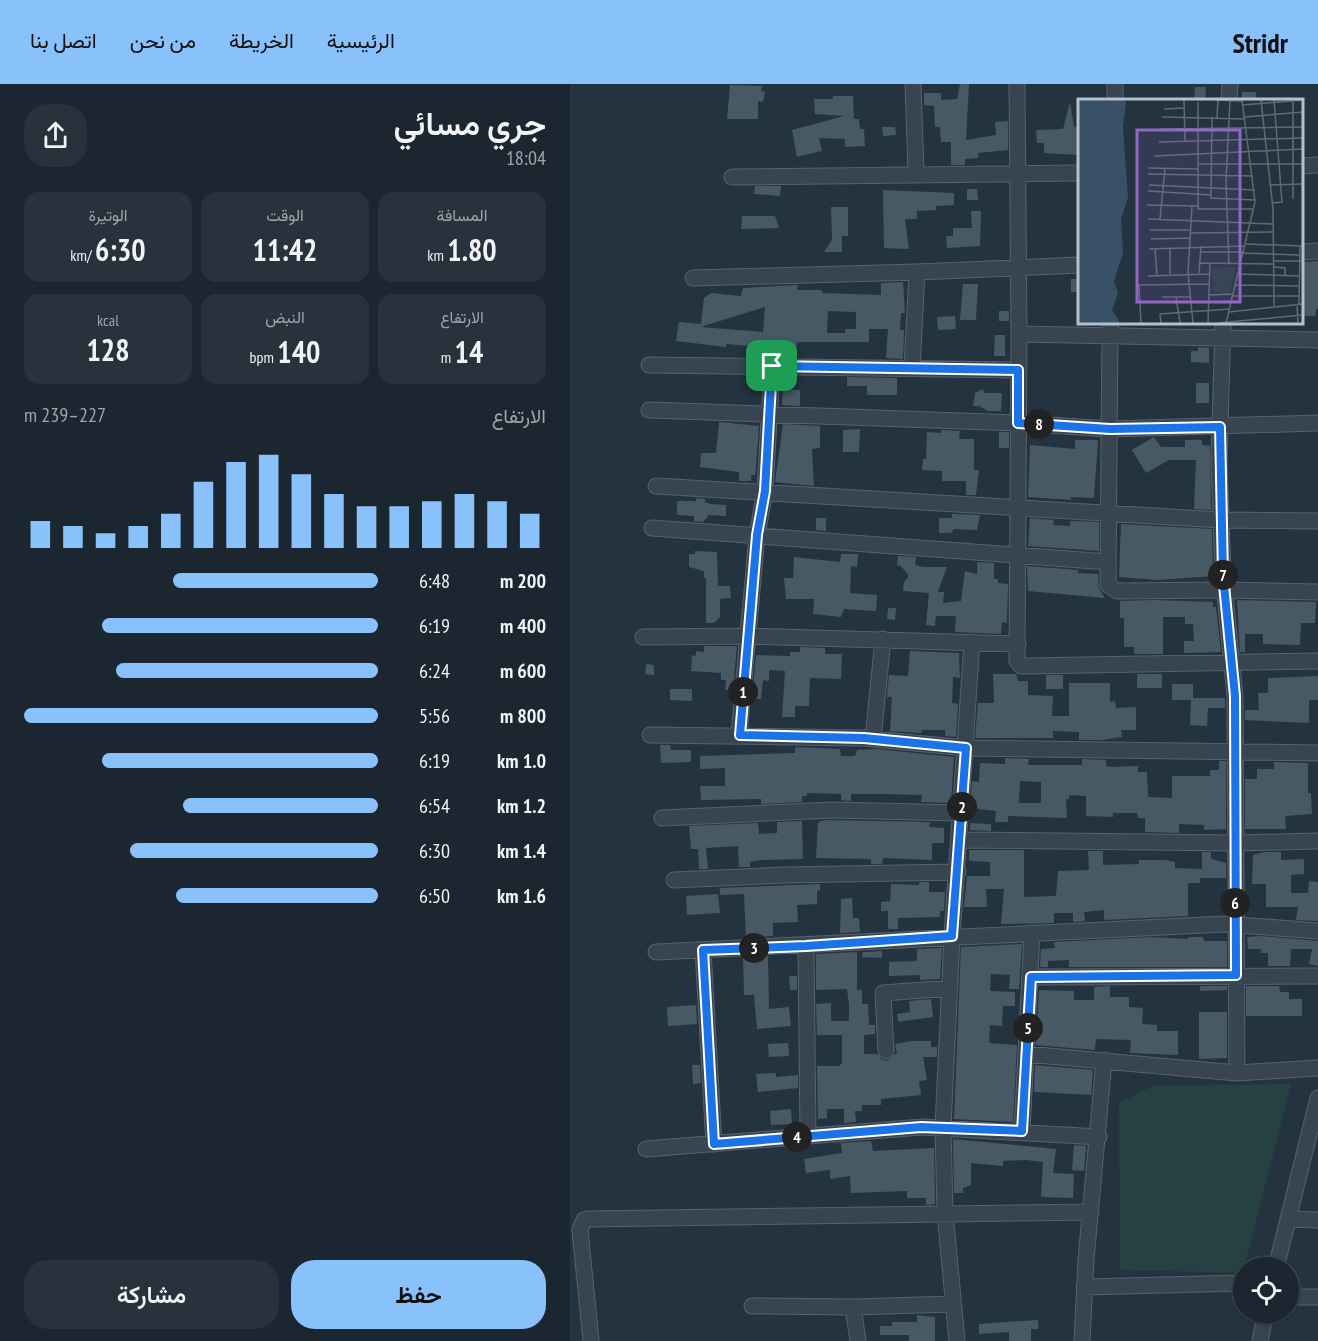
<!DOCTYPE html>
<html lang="ar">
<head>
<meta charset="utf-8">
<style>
  body { margin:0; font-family:"PT Sans Narrow",Vazirmatn,sans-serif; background:#28323c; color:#f1f3f6; direction:rtl; height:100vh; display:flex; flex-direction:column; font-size:22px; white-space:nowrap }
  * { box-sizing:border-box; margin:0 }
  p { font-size:20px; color:#a0a5ab }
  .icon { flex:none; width:33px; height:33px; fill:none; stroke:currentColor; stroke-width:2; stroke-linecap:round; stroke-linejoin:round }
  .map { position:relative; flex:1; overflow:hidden; direction:ltr }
  .details { display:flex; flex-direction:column; background:#1b2630; width:570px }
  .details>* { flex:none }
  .tools { position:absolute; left:663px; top:1173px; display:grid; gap:12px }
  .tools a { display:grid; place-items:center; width:66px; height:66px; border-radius:50%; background:#1b2630; box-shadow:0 2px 4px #0004,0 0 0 2px #39434c; font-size:30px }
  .pin { position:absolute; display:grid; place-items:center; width:51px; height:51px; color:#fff; margin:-26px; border-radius:12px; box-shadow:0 3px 9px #0006 }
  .km { position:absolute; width:30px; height:30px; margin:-15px; border-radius:50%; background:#222; color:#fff; font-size:16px; line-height:30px; text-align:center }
  .round { display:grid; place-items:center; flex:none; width:63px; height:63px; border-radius:24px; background:#28323c }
  .headline { display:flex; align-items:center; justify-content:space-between; height:102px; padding:0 24px }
  h1 { font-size:33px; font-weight:600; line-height:45px }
  .metrics { display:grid; grid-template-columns:repeat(3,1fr); gap:9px; height:102px; padding:6px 24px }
  .metrics div { display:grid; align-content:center; border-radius:15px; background:#28323c; text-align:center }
  .metrics b { font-size:30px; font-weight:600 }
  .metrics small { font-size:16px; font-weight:400 }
  .metrics p { font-size:16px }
  .chart { height:168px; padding:12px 24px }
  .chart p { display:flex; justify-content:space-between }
  .chart svg { width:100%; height:108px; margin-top:6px; stroke:#89c2fb; stroke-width:6 }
  .action { display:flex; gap:12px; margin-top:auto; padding:12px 24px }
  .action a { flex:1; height:69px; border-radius:24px; background:#89c2fb; color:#111; font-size:24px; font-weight:600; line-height:69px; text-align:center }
  .action a+a { background:#28323c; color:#f1f3f6 }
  ul { padding:0 24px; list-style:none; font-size:20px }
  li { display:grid; grid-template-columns:96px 72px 1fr; align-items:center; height:45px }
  li i { height:15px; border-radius:8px; background:#89c2fb }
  header { display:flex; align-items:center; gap:36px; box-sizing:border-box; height:84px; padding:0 30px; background:#89c2fb; color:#111 }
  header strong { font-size:28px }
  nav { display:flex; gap:33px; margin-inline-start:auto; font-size:21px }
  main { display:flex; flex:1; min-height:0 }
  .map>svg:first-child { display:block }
  .green { fill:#264141 }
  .building { fill:#485966; fill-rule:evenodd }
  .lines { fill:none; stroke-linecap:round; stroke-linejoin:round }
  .minor-casing { stroke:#56636d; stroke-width:17 }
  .minor { stroke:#384550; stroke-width:15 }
  .route-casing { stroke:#fff; stroke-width:12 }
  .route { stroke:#1a73e8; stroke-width:8 }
  .inset-road { fill:none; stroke:#5e6b77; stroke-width:1.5 }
  .view { fill:#9267c3; fill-opacity:0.15; stroke:#9267c3; stroke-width:3 }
  .inset-edge { fill:none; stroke:#b5c0ca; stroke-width:3 }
</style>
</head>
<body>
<header>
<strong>Stridr</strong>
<nav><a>الرئيسية</a><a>الخريطة</a><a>من نحن</a><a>اتصل بنا</a></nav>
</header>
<main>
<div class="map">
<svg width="748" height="1257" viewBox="0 0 748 1257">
  <rect width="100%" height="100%" fill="#243340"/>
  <path class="green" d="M721 1000 673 1189 550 1186 549 1019 584 1001Z"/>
  <path class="building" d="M390 0H399L396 56 426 51 425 38 438 37V66L408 69V74L395 75V81H381V58H371L370 43H365L364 22 354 21V9H371V16L387 15Z
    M160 1 192 2 191 7 195 8 193 18 188 17V35H157Z
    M625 3H636L635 16H624Z
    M672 8H686V16H672Z
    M263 12H283L284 35H289L290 45H294L295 62 275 63V55L249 54 252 67 227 73 222 46 274 32 245 30 244 15H263Z
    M500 18 504 43H510L508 71 474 69V59H467L466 46 493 45Z
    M312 43H325L326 51 313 52Z
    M185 102H211L210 112 184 110Z
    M397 105H407L408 116H397Z
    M313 106 384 109V121L366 122V126L347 127V135H335L339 165 314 164Z
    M261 123H278V152H272V168H254L262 156Z
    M401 127H411L410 162 377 164 376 152H383V144H402Z
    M172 132H205L209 144 171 145Z
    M748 177V225H746L745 232H732V178Z
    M501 195H510V208H501Z
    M333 198 335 229H331L330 246H334L333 275 316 274 318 245H299V258H227L226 272 207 270 208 259 191 258V263L156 260V263L106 257 109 238 131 240 134 214 141 209 171 212 173 204 228 201 227 206H252V209L311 211V199ZM195 223 193 248 131 243 137 241ZM258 227 286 228V245H275V249H257Z
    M393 200H408L406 236H390Z
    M429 227H439V237H429Z
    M385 232 386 245 368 246 367 233Z
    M425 251H435V272H424Z
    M628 263 639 264V279L621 278V267H628Z
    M277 293 327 294V311H297V302H277Z
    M626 299H639V319H626Z
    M213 305 230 306V322L212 321Z
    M413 305 414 309H432L431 327H418L409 322H403L405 309Z
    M149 338 189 342 186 383 185 391H181V397H169V388L130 383 131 369H146Z
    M213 340 250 342V364L242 365 244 402 205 398Z
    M290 345 289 368H273V346Z
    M371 346 390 347 389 355H404V386H409L406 411H396V397H372V387L352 386 353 375H356L357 348 371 349Z
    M429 348H439V364H429Z
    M584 353 591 363H615V356H632V361L640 362 641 426 624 425 626 376H599L576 389 562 366Z
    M505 356H528L524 414 501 413V416L458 413 460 361 505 365Z
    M126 414 135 415V418L141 420 156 421V432L139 431 133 438 124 437V432L107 431V417H126Z
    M382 430 410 431 407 446 384 445 381 449H369V434H382Z
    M246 434H256V447L246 446Z
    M460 434 484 436 483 441 500 442V437L529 438V467L458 462Z
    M551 440 642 445 643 492 587 496 549 493Z
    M125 467 147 468 148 502H160L161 514 150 515V533L144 539H136V494H134V487L119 483V470H125Z
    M271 470H288L287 483 281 482 280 509 307 511 306 527 274 525 271 533 243 530 244 515H216L214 494H223L224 473 270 478Z
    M328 472 346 473 345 481 353 483H377L368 508H374L373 519 391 517 395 487 407 490V478L424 479V495H428V499L438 500 437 539 432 538 431 550 385 548 386 532H366L365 542 356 541 359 509 333 507 334 498 339 492 331 482 327 481Z
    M457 482 508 486V489L528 490 529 505 535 514 458 507Z
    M583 516 643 518V523H646L651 568 614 569V557H624L623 540H615V533H593V570H564V563H554V534H550V517Z
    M667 516 746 518 745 539H731L730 561 693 560V550H675V568H670Z
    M318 524H326L325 536 317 535Z
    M134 562H167L163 606H155L156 596H151V589L121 587 122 571 126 572V567L134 568Z
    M230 563 255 564V570H272L271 595 240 594 239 622H225V633H212L215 587 199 586V597L193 596 191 615H182L186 571 220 572V568H230Z
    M340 567 389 569 390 594 383 593 382 619 388 620 386 653 375 652V646H352L351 649 320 647 322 613H317L319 591 338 592Z
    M76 580 84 581V591L75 590Z
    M423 590H446L448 597H458V611L483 612 482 632H499V599H540V618L545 617 546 624 566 623V646H551L552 653 532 656H509V648L483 647V654H405L408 619H424Z
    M567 590H592V604H567Z
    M476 591H493V605H476Z
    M748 592V616H739V639L675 636V626H689L688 609H698V594Z
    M602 600H623V614H655V624H638L637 642 620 641 621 616H602Z
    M100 605H122V617L100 616Z
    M90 661H100L101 666H121V678L91 679Z
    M225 663 270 665 271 672H285L287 666 307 665 384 673 381 719 351 718 352 711 310 710H281V717L271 716V710L237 709V712H232V718L191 720V715L131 716 130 702H155V684L130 685V672L225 669Z
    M435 674 459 675 458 681H512V675L536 676V682L542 683 568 682V688H577L578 713 602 714V692H640V686H649V677H656V745L634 746V741L609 740V749L575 748V734H568L567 729H543V733L516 732V712L499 711V715H496L497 734 438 732V738H425L426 727 400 724 402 697 409 698 410 679 435 680ZM450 697 471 698V719H449Z
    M704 678 738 679V709H741L742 730 715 732 716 745H675V695H687V685H704Z
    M256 736 360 738 359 743 374 744V759H362V776L313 774 312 780H301V775L246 774 248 738Z
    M232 737 233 775 189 776 180 778V783H169L168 762 136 764 138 785H129L128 765H121L119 742 188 739 189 750 207 749V738Z
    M400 739 421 740V747L400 746Z
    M399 766H454V813L486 812 488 787 519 786 518 767H533V781L569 780V776H595L605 778V784L632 785V768H641V775L656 779V794H630V799H618V832L534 836V826L514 828 515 837 503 838V829H484V839L431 840 434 805H416L417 823H394L397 792H420V778L399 777Z
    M694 768H711V776L734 775V790L721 791V809H738L739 797 748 798V837L726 836 728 823H696V800H682L683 771Z
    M349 798H359V808H375L374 827H370V833L328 834V845H318V827H311V818L320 817 321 800 349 801Z
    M250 800V806L247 807V820L227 821 228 838 203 839V852L176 854 174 810 150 811V804Z
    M148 810 150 829 117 831 116 812Z
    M282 814 283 834H289L290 848 270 849 271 815Z
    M691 852 748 857V882L739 880 742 865H721L720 882H698V869H691V865H678L677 853Z
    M581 853 618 855V853H633L634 857H657V883H499V876L478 877V883H470L471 865 485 864 484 858Z
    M452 860 449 905H439L440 891 421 890 420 907 445 908V922H433L432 942 420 941 419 959 447 961 443 1038 384 1035 391 863Z
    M372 864 370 895 350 896V891L319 892V878L347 877V865Z
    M312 867V874L292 873 293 868Z
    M287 868V906H292V920H298L299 941H305V950L294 951V970H307L311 975 317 977 327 969 325 960 342 957H361V963H367V973H353L357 996 349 997 351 1011 311 1015V1021H292V1027H285L286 1038 274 1039V1025H257V1034L248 1035 247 982H269L272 979V951H247L246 920 261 919V937H279V920L277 905 246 906V870Z
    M198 872 199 925 219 923 221 942 187 945 184 911H174L173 873Z
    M219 892H227V906H220Z
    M540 902V913H559V923L573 924 572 940 587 941V947H608V971L560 969 561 956 526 955 525 966 466 961 469 906 504 907V916H524V903Z
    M630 902H657V906L630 907Z
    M676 902H709L710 908H719V915H732V932H676Z
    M361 915 363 933 328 938 327 930 340 928 339 917Z
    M126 921 127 940 98 942 97 923Z
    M629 928H657V974L629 975Z
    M218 959 219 972 199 973 198 960Z
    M122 981H130L131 999 123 1000Z
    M465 981 523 986 521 1011 464 1008Z
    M206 989V993L228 991V1004L188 1008 186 990Z
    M221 1025 222 1040 201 1041 200 1027Z
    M383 1055 486 1065 483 1089 504 1090 503 1114 471 1113 473 1078 456 1076 433 1077V1082L401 1079V1101L393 1104V1109H384Z
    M301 1057 303 1067 364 1064 365 1120 356 1121V1114H337V1107L281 1109 280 1092 260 1095V1086L236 1089 234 1075 272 1069 271 1059Z
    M504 1061 516 1062 514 1087 502 1086Z
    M347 1231 365 1233V1257H339V1251H310V1242H322V1238H347Z
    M468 1236V1245H461V1257H439V1248L409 1250V1240Z"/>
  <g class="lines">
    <defs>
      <path id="minor" d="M343 0 346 90
        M447 0 449 250 447 577 451 582H457L748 577
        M545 16V0
        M659 16 660 0
        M732 82 748 81
        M162 93 509 89
        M732 168 748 167
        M123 194 347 188 509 181
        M540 238 538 501 547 507 656 506 748 508
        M653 238 649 377 653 491 665 612 667 989
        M449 250 748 256
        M79 281 448 286
        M342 284 347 188
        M79 326 448 339 540 345 748 339
        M86 402 651 436 748 437
        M82 444 538 478
        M73 553 177 552 448 560
        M80 651 294 654 396 664 748 669
        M169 651 187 451 195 407 202 282
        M303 655 313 555
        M92 734 262 726 392 729
        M391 756 665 759 748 757
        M104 796 214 791 388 788
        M236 863 238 1052
        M133 866 144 1060
        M86 868 655 840 748 847
        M461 893 748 892
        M316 967 313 909 380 904
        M456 970 667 989 748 984
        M452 1047 462 849
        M76 1065 352 1043 529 1053
        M718 1135 748 1136
        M706 1184 748 1014
        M514 1203 674 1199
        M718 1213H748
        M182 1222 283 1223 383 1220
        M283 1223 288 1257
        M21 1257 10 1146 14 1136 18 1135 521 1128
        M387 1257 375 1129 373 1044 382 852 402 558
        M512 1257 516 1176 534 976
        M690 1257 696 1228"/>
    </defs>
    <use href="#minor" class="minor-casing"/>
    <use href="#minor" class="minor"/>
  </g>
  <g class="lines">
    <defs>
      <path id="route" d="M202 282 448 286V339L540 345 650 343 653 491 665 612 666 891 461 893 452 1047 351 1043 144 1060 133 866 236 862 382 852 396 664 294 654 170 651 187 451 195 407Z"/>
    </defs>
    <use href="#route" class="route-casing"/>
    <use href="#route" class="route"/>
  </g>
  <g transform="translate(508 15)">
    <rect width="225" height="225" fill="#243340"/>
    <path d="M139 168H158L152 194 135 193 134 170Z" fill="#264141"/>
    <path d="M0 1H46L48 4 45 28 50 99 43 120 45 154 36 182 40 194 34 211 42 224H0Z" fill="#385167"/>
    <path class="inset-road" d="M106 1 107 43M140 1 165 2M183 1 195 110 196 207M120 3V110H176M165 6 225 1M86 10 106 9M84 18 167 20M134 18 133 99 177 101M167 18 225 13M139 19 140 1M83 30 225 28M81 43 225 39M76 57 225 50M121 65H225M70 69 120 70M70 75 175 77M71 86 177 91M193 86 225 85M70 92 133 96M215 100V1M194 104 204 103 196 1M69 106 121 107M114 107 110 174 115 224M70 120 195 125M82 120 87 69M72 131H113M113 134 196 133M73 140 112 139M168 145 225 147M92 149V175M71 150 167 147M77 150 79 176M122 153H166M165 154 222 156M196 162H225M122 164 196 165M151 166 148 82 152 1M196 168 207 169V177M121 174 123 147M160 175 222 177M70 177 132 175M157 186 221 187M130 196 156 195M155 197H221M84 198H112M98 198 102 224M219 205 220 224M221 205 222 147M151 213 225 205M63 224 61 186 131 185M83 224 82 215 152 210M130 224 132 165M139 224 225 216M148 224 177 103 164 1"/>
    <path class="view" d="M59 31H162V203H59Z"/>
    <rect width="225" height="225" class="inset-edge"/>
  </g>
</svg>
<div class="tools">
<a><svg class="icon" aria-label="locate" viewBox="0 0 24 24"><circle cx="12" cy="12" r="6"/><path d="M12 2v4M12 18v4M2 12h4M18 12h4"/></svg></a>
</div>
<div class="pin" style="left:202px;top:282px;background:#1e9e55"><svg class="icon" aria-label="arrive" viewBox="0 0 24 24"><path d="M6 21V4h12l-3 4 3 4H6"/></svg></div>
<b class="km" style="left:173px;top:608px">1</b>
<b class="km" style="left:392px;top:723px">2</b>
<b class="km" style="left:184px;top:864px">3</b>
<b class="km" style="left:227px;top:1053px">4</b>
<b class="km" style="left:458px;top:944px">5</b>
<b class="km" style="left:665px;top:819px">6</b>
<b class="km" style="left:653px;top:491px">7</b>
<b class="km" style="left:469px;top:340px">8</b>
</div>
<section class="details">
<div class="headline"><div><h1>جري مسائي</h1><p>18:04</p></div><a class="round"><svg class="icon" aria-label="share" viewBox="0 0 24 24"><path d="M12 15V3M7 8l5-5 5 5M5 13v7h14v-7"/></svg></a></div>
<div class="metrics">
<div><p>المسافة</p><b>1.80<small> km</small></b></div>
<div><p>الوقت</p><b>11:42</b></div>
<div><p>الوتيرة</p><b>6:30<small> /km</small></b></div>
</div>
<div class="metrics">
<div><p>الارتفاع</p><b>14<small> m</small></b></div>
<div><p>النبض</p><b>140<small> bpm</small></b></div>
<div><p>kcal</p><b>128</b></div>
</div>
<div class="chart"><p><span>الارتفاع</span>227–239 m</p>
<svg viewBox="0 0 160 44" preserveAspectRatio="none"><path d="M5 44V33M15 44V35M25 44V38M35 44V35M45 44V30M55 44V17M65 44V9M75 44V6M85 44V14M95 44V22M105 44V27M115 44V27M125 44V25M135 44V22M145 44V25M155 44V30"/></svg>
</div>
<ul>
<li><b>200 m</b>6:48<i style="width:58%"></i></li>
<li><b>400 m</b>6:19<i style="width:78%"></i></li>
<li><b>600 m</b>6:24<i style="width:74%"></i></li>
<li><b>800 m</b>5:56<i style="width:100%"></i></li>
<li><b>1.0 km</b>6:19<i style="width:78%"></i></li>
<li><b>1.2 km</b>6:54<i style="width:55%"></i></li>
<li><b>1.4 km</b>6:30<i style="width:70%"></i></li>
<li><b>1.6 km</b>6:50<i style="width:57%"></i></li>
</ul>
<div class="action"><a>حفظ</a><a>مشاركة</a></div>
</section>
</main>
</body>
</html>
